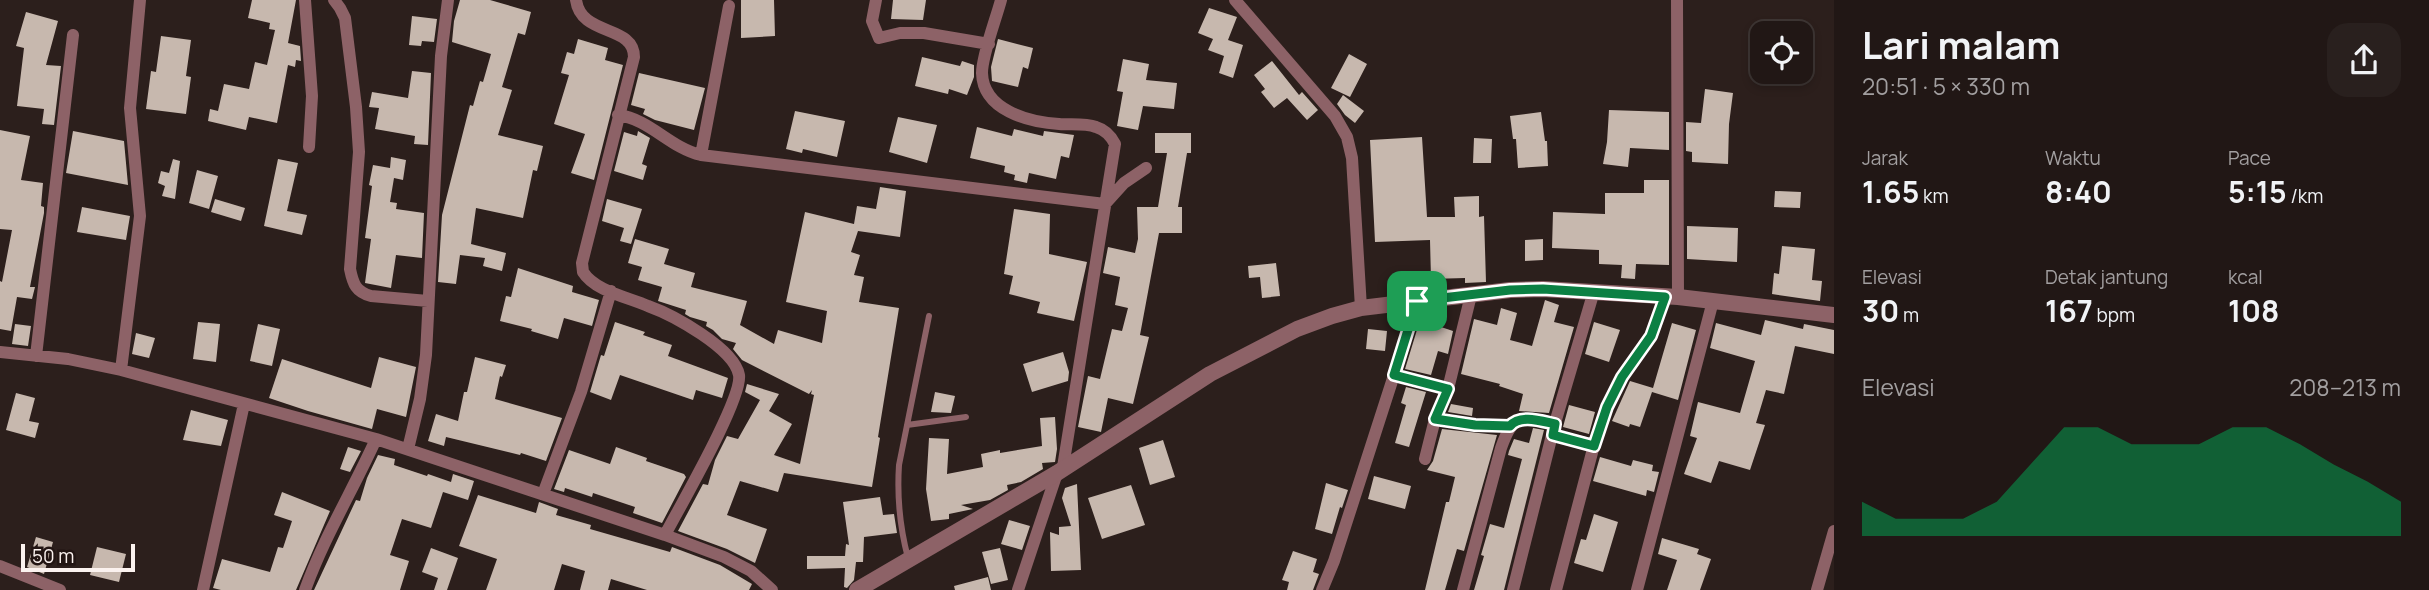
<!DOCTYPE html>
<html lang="id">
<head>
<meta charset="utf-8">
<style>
  body { margin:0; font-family:Manrope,sans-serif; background:#29201e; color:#f1f3f6; height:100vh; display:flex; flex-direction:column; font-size:26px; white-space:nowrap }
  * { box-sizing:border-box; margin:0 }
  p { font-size:23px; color:#a29fa0 }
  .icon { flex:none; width:38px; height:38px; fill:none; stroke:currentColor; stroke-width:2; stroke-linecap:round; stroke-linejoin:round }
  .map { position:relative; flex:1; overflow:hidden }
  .panel { display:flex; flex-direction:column; background:#211715; width:595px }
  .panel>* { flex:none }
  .buttons { position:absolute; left:1750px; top:21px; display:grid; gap:14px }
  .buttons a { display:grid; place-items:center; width:63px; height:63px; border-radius:14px; background:#211715; box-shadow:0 4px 10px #0003,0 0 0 2px #3e3634; font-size:35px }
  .scale { position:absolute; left:21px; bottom:18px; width:114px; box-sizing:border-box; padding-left:7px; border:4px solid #fbf2ef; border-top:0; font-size:19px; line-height:24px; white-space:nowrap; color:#fbf2ef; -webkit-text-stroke:5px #221513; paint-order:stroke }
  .pin { position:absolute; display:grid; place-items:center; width:60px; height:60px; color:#fff; margin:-30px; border-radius:14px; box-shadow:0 4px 10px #0006 }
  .round { display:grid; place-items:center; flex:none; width:74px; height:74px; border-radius:21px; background:#29201e }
  .overview { display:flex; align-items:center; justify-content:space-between; height:119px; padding:0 28px }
  h1 { font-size:38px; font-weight:700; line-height:52px }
  .metrics { display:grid; grid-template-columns:repeat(3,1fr); gap:10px; height:119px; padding:7px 28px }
  .metrics div { display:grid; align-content:center }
  .metrics b { font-size:30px; font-weight:700 }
  .metrics small { font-size:19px; font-weight:400 }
  .metrics p { font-size:19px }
  .chart { height:196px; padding:14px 28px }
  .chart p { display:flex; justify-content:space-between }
  .chart svg { width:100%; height:126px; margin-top:7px; fill:#0b8043; opacity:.7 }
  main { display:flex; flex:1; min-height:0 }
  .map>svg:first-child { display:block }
  .building { fill:#c7b8ae }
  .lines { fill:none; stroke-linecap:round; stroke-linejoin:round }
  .service { stroke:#8d6267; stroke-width:6 }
  .minor { stroke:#8d6267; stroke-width:12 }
  .tertiary { stroke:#8d6267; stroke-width:16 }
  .route-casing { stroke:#fff; stroke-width:14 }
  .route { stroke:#0b8043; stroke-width:9 }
</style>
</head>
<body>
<main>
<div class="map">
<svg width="1834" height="590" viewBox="0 0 1834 590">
  <rect width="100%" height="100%" fill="#2c1f1c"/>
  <path class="building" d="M252 0H296L288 43 300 46 301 61 296 60 295 67 288 65 277 123 249 117 246 130 208 121 210 109 218 111 224 84 249 89 255 62 267 65 275 30 269 29 270 23 248 18Z
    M460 0H490L531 12 525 35 518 33 502 87 512 90 498 135 543 146 537 171 533 170 523 218 476 208 471 244 506 253 502 271 483 266 485 258 460 255 456 284 438 282 442 215 470 105 473 106 480 81 483 82 491 54 452 42 454 21Z
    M741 0H774L775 36 741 38Z
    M893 0H926L923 20 891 19Z
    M1209 8 1237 17 1228 40 1243 45 1233 78 1219 73 1224 56 1208 50 1213 39 1198 33Z
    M26 12 58 21 46 65 61 66 54 125 42 124 44 109 17 106 24 48 16 46Z
    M412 16 437 19 434 42 422 41 421 46 409 45Z
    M161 36 191 40 186 76 191 77 186 114 146 109 151 71 156 72Z
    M578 39 608 48 605 60 623 65 594 180 571 173 585 134 554 124 569 75 561 73 567 52 574 54Z
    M998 39 1033 48 1028 69 1023 67 1018 87 992 81 991 67Z
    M1349 54 1367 64 1350 97 1331 88Z
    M922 57 960 66 962 61 974 65V77L967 95 949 89 948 94 915 86Z
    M1123 59 1149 64 1146 80 1177 83 1174 109 1143 106 1138 130 1117 126 1123 92 1117 91Z
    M1272 61 1299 95 1302 92 1318 110 1307 120 1287 98 1274 108 1261 92 1265 89 1254 75Z
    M412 71 431 73 428 145 414 144 415 136 375 129 379 108 369 107 372 92 408 98Z
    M639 73 705 88 694 130 655 120 643 114 645 109 631 105Z
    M1705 89 1733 93 1729 124 1728 164 1692 162V152L1686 151V122L1701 123Z
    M1343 95 1364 111 1355 123 1345 115 1337 104Z
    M1609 110 1669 112V150L1630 148 1628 167 1603 164 1607 142Z
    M795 111 845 121 837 157 803 149 802 153 786 149Z
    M1541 112 1545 141H1547L1548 166 1518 168 1516 139H1513L1510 116Z
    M898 117 937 125 927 163 889 152Z
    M977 127 1012 136 1014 129 1043 136 1044 131 1074 135 1069 158 1061 156 1056 179 1029 173 1027 183 1014 180 1015 175 1004 172 1005 166 970 158Z
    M0 130 30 136 21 180 43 183 41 206 44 207V213L30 287H35L32 299 17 297 11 331 0 329V281L2 282 12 230 0 229Z
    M73 131 124 141 128 185 66 173Z
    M638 131 650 138 642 164 647 166 643 180 614 171 624 132 637 136Z
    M1155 133H1191V153H1187L1178 207H1182V233H1159L1140 335 1149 337 1133 404 1108 398 1101 432 1078 427 1088 376 1100 379 1112 329 1122 331 1128 308 1115 305 1120 277 1103 273 1108 247 1135 253 1138 239 1137 207H1158L1167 153H1155Z
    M1422 137 1427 217H1455L1454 197 1479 196V217L1484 216 1486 282 1465 283V278L1431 279 1430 240 1375 242 1370 140Z
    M1474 138 1492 139 1491 163H1473Z
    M391 157 406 160 403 180 394 178 390 202 397 203 396 209 424 213 422 258 396 255 391 288 365 283 371 239 365 238 372 186 369 185 373 165 390 168Z
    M173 159 180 161 175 199 162 196 165 186 158 183 161 171 169 173Z
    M278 159 298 163 287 211 307 215 302 235 264 226Z
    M197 170 218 176 209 209 189 203Z
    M1644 180H1669V265L1636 264 1635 279 1621 278 1622 265 1599 264V250L1552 248 1553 212 1605 214V193H1644Z
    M880 187 906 191 900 237 858 231 851 252 860 255 854 275 864 277 859 302 899 308 878 437 880 438 872 487 784 473 778 492 740 481 727 515 767 529 755 563 727 549 678 531 703 484 708 485 715 460 727 436 738 439 760 400 745 392 747 384 779 394 769 411 792 424 774 455 800 464 814 395 811 394 812 390 809 394 742 360 733 349 736 343 722 339 713 330 706 326 707 322 690 317 685 314 686 310 658 301 662 287 638 280 642 267 628 263 635 239 669 249 664 264 695 273 691 287 747 301 740 325 774 344 778 330 822 343 827 311 786 302 805 212 854 224 857 206 876 209Z
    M1775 191 1801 192 1800 208 1774 207Z
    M215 199 245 208 241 221 211 212Z
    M607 199 642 209 631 244 620 241 624 228 602 221Z
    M82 207 130 216 126 240 77 232Z
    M1014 209 1050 214 1049 254 1087 262 1074 321 1037 313 1040 302 1009 294 1013 276 1004 274Z
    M1687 226 1738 228 1737 262 1687 259Z
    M1543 239V260L1525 261V240Z
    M1782 246 1815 249 1812 280 1822 281 1820 301 1772 294 1774 273 1779 274Z
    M1276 263 1280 296 1262 298 1260 277 1249 278 1248 266Z
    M518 268 573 286 572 292 599 300 592 326 564 318 558 339 531 331 532 329 500 321 506 296 511 297Z
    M1545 300 1559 305 1554 322 1574 327 1549 413 1519 411 1523 394 1499 386 1500 384 1461 374 1474 319 1497 325 1501 308 1517 313 1510 340 1532 346Z
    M1420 320 1453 331 1448 354 1438 351 1431 375 1405 369Z
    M1765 320 1803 329 1804 324 1834 330V354L1795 346 1784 394 1766 390 1756 423 1765 425 1750 470 1719 461 1711 483 1684 474 1697 438 1690 436 1698 402 1740 413 1755 361 1710 348 1716 323 1761 335Z
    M198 322 220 324 216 362 193 359Z
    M615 322 645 332 643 335 672 345 668 356 728 378 722 398 696 390 693 400 620 375 611 400 590 392 601 355 604 356Z
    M1594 322 1620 330 1609 362 1585 354Z
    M1672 323 1696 330 1678 400 1652 392 1640 427 1630 424 1629 427 1612 421 1630 381 1653 388Z
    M15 324 31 326 28 346 12 344Z
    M258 324 280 329 272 366 250 361Z
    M1368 329 1387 331 1385 351 1366 349Z
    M136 333 155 338 149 358 132 354Z
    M1063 352 1069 372 1068 381 1032 392 1023 364Z
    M379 357 416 367 406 417 377 409 372 429 308 411 269 398 282 359 371 388Z
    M475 357 506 365 502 377 500 376 495 399 562 418 546 461 521 453 520 455 446 437 444 446 428 441 436 414 458 421 464 392H467Z
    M1406 387 1426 392 1409 447 1395 443 1406 405 1401 403Z
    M935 392 955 396 951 413 931 412Z
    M16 393 35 398 29 421 39 423 35 438 6 430Z
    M1451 404 1473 408 1472 416 1448 412Z
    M1569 405 1595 412 1589 434 1563 427Z
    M191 410 228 420 221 446 183 440Z
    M1055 417 1057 449 1055 462 1042 463 1043 469 1021 482 1007 485 1008 490 990 500 961 505 973 509 949 514V519L931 521 926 489 929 438 949 439 947 474 983 467 981 454 1000 450V453L1042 446 1040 418Z
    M1533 428 1544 430 1504 590H1474L1484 556 1481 555 1490 524 1504 528 1522 459 1508 455 1509 451 1514 439 1529 443Z
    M1442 429 1497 435 1464 551 1457 549 1445 590H1425L1446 502H1449L1455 477 1427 470 1433 461Z
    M1163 440 1175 477 1150 485 1139 448Z
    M348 447 361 451 350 472 340 469Z
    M616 447 647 458 646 461 684 474 686 477 662 523 633 513 635 507 593 493 592 497 565 488 564 492 554 489 569 450 610 464Z
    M378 455 395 459 394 465 427 476 428 474 451 482 453 474 474 481 468 500 443 492 431 528 402 519 390 555 409 561 400 590H314L356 500 360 501 367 478Z
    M1600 457 1631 466 1633 460 1653 465 1652 471 1659 472 1654 492 1647 490 1646 496 1593 481Z
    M1374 476 1411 486 1405 509 1368 499Z
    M1326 483 1348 490 1342 508 1340 507 1332 534 1315 529Z
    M1077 484 1081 570 1051 571 1050 532 1059 535V527L1071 526 1062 498 1065 488Z
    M1131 485 1145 525 1102 539 1088 498Z
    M282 492 330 511 296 590H221L213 588 222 559 270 572 278 547 283 548 292 521 274 515Z
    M478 495 536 513 539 502 558 509 556 515 591 525 590 529 670 552 672 547 720 565 752 584 749 590H647L611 579 608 590H580L585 571 562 564 554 590H486L497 559 459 546Z
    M880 497 883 515 894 514 897 533 864 537 863 562H856L854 580 847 588 844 587 845 568 807 569V556H845L846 544 849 545 843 502Z
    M1594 514 1618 522 1603 572 1574 563 1581 539 1586 540Z
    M1009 520 1030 526 1022 550 1001 544Z
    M36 537 53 542 44 574 27 567Z
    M1662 538 1699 549 1697 554 1711 559 1700 590H1667L1677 560 1658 554Z
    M97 547 126 554 119 582 90 575Z
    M431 548 458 558 447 590H434L438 578 422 572Z
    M1000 548 1008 580 991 584 982 552Z
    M1293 551 1317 559 1313 572 1319 574 1313 590H1287L1289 582 1282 580Z
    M988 577 991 590H955L954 586Z"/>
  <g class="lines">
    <path class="service" d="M907 425 966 417
      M908 558C900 528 897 496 899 465L929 316"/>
    <path class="minor" d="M305 0 312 96 309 147
      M334 0 340 8 345 18 356 107 359 152 350 269C353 284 356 292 371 296L428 301
      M576 0C581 37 634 24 634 57L582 263 583 272C595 291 627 297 648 306 673 315 734 348 739 375 743 398 679 508 665 535
      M876 0 872 21 879 38 900 33H924L989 44
      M1001 0C996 19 982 55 982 73 983 110 1028 122 1059 124 1071 125 1085 123 1096 127 1106 130 1111 136 1115 144L1063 467
      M1235 0 1335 116 1347 137 1352 158 1361 308
      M1677 0 1678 297
      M618 115C650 119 670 148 701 155L1105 204 1124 183 1146 168
      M701 155 729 6
      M0 352 68 359 121 370 376 439 665 535 724 557 751 571 772 590
      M36 356 73 35
      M121 370 140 216 130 108 140 0
      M1394 375 1417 301
      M1435 419 1475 425 1510 426
      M1553 435 1594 445
      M408 449 420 399 426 355 441 56 448 0
      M1425 459 1435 419 1448 389
      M543 494 581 392 611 291
      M0 566 60 590
      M203 590 244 404
      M305 590C324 537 353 490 376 439
      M1018 590 1057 473
      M1322 590 1334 561 1394 375 1448 389 1471 295
      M1463 590 1501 448C1514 411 1521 418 1555 423
      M1513 590 1555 423 1594 291
      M1556 590 1594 445 1607 407 1622 377 1651 336 1665 297
      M1637 590 1713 301
      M1817 590 1834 531"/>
    <path class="tertiary" d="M857 590 1057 473 1210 374 1297 329 1332 316 1361 308 1510 290 1543 289 1678 297 1834 315"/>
  </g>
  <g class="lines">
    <defs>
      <path id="route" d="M1543 289 1665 297 1651 336 1622 377 1607 407 1594 446 1553 435 1555 424C1541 421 1520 414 1510 426L1475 425 1435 419 1448 389 1394 375 1417 301 1510 290Z"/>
    </defs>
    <use href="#route" class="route-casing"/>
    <use href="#route" class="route"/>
  </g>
</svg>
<div class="buttons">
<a><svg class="icon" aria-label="locate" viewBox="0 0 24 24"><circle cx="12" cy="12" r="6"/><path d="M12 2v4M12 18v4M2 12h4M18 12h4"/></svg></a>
</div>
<div class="scale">50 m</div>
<div class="pin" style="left:1417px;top:301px;background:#1e9e55"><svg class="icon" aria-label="arrive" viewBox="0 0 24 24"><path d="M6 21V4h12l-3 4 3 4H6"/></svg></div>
</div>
<section class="panel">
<div class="overview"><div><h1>Lari malam</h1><p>20:51 · 5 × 330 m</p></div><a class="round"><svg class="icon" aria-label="share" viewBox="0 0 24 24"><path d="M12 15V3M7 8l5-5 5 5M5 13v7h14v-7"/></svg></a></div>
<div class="metrics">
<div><p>Jarak</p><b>1.65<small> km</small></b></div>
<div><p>Waktu</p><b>8:40</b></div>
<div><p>Pace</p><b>5:15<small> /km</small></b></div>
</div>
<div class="metrics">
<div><p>Elevasi</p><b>30<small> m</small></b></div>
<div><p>Detak jantung</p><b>167<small> bpm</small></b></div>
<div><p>kcal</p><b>108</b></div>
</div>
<div class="chart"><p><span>Elevasi</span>208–213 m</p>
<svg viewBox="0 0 160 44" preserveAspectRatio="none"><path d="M0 44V32L10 38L20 38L30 38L40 32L50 19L60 6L70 6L80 12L90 12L100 12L110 6L120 6L130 12L140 19L150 25L160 32V44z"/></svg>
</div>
</section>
</main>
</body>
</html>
